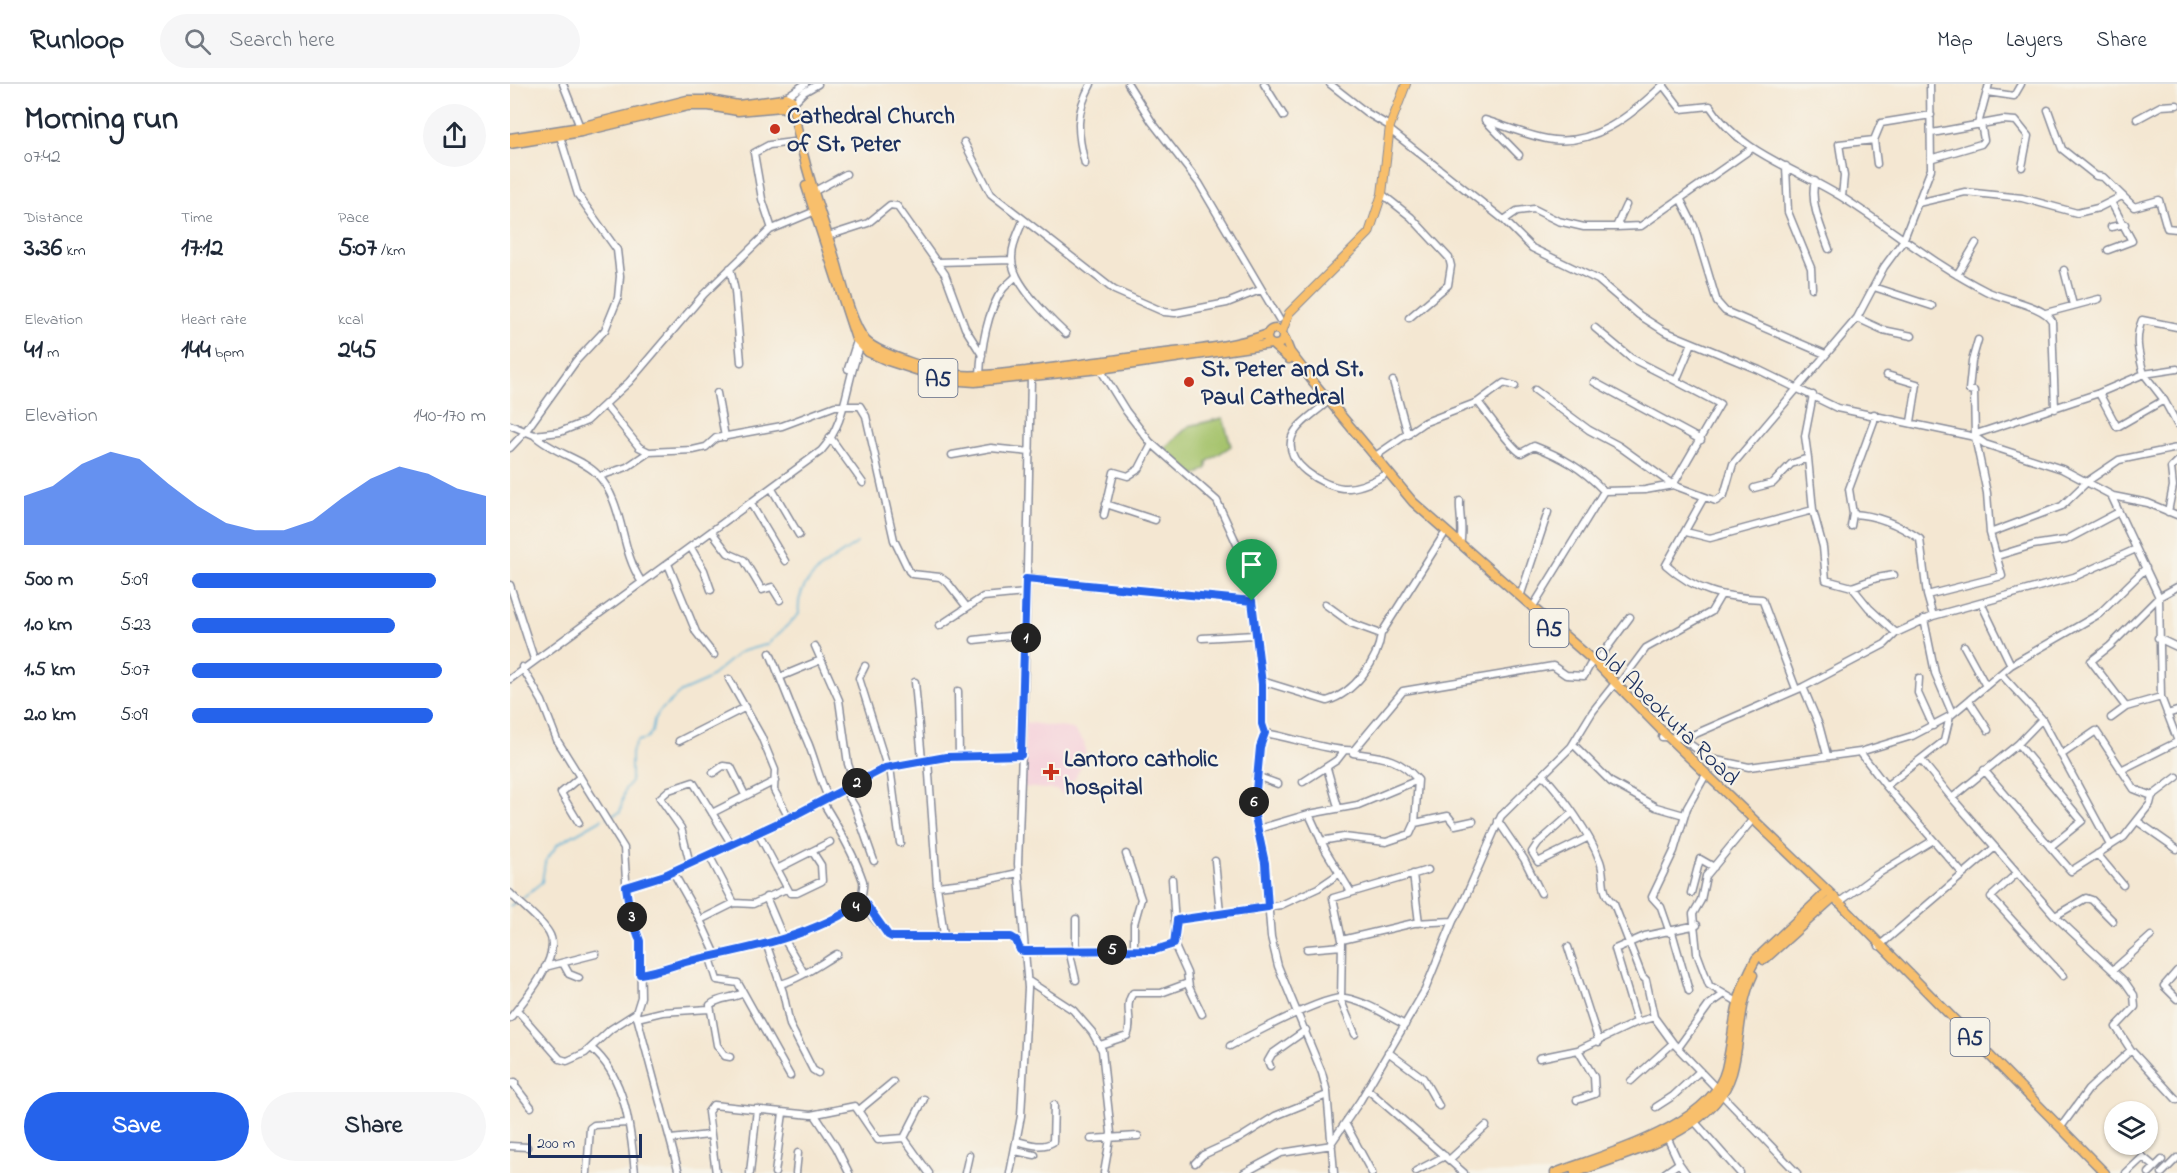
<!DOCTYPE html>
<html lang="en">
<head>
<meta charset="utf-8">
<style>
  body { margin:0; font-family:"Indie Flower",sans-serif; background:#f6f6f7; color:#1f2937; height:100vh; display:flex; flex-direction:column; font-size:22px; white-space:nowrap }
  * { box-sizing:border-box; margin:0 }
  p { font-size:20px; color:#747a83 }
  .icon { flex:none; width:33px; height:33px; fill:none; stroke:currentColor; stroke-width:2; stroke-linecap:round; stroke-linejoin:round }
  .map { position:relative; flex:1; overflow:hidden }
  .panel { display:flex; flex-direction:column; background:#fff; width:510px }
  .panel>* { flex:none }
  .buttons { position:absolute; left:1594px; top:1017px; display:grid; gap:12px }
  .buttons a { display:grid; place-items:center; width:54px; height:54px; border-radius:50%; background:#fff; box-shadow:0 2px 4px #0004; font-size:30px }
  .scale { position:absolute; left:18px; bottom:15px; width:114px; box-sizing:border-box; padding-left:6px; border:3px solid #1b2f5e; border-top:0; font-size:16px; line-height:21px; white-space:nowrap; color:#1b2f5e; -webkit-text-stroke:4px #f7f3e8; paint-order:stroke }
  .pin { position:absolute; display:grid; place-items:center; width:51px; height:51px; color:#fff; margin:-62px -26px; border-radius:50% 50% 50% 0; rotate:-45deg; box-shadow:0 0 6px #0007 }
  .pin .icon { rotate:45deg }
  .km { position:absolute; width:30px; height:30px; margin:-15px; border-radius:50%; background:#222; color:#fff; font-size:16px; line-height:30px; text-align:center }
  .round { display:grid; place-items:center; flex:none; width:63px; height:63px; border-radius:32px; background:#f6f6f7 }
  .overview { display:flex; align-items:center; justify-content:space-between; height:102px; padding:0 24px }
  h1 { font-size:33px; font-weight:700; line-height:45px }
  .metrics { display:grid; grid-template-columns:repeat(3,1fr); gap:9px; height:102px; padding:6px 24px }
  .metrics div { display:grid; align-content:center }
  .metrics b { font-size:26px; font-weight:700 }
  .metrics small { font-size:16px; font-weight:400 }
  .metrics p { font-size:16px }
  .chart { height:168px; padding:12px 24px }
  .chart p { display:flex; justify-content:space-between }
  .chart svg { width:100%; height:108px; margin-top:6px; fill:#2563eb; opacity:.7 }
  .primary-button { display:flex; gap:12px; margin-top:auto; padding:12px 24px }
  .primary-button a { flex:1; height:69px; border-radius:36px; background:#2563eb; color:#fff; font-size:24px; font-weight:700; line-height:69px; text-align:center }
  .primary-button a+a { background:#f6f6f7; color:#1f2937 }
  ul { padding:0 24px; list-style:none; font-size:20px }
  li { display:grid; grid-template-columns:96px 72px 1fr; align-items:center; height:45px }
  li i { height:15px; border-radius:8px; background:#2563eb }
  header { display:flex; align-items:center; gap:36px; box-sizing:border-box; height:84px; padding:0 30px; background:#fff; border-bottom:2px solid #e0e1e3 }
  header strong { font-size:28px }
  nav { display:flex; gap:33px; margin-inline-start:auto; font-size:21px }
  .search { width:420px; height:54px; background:#f6f6f7; display:flex; align-items:center; gap:15px; box-sizing:border-box; padding:0 21px; border-radius:33px; color:#747a83; font-size:22px }
  main { display:flex; flex:1; min-height:0 }
  .map>svg:first-child { display:block }
  .built { fill:#f5cfda }
  .green { fill:#a4c26a; stroke:#607864; stroke-width:1.5 }
  .lines { fill:none; stroke-linecap:round; stroke-linejoin:round }
  .stream { stroke:#59afd6; stroke-width:1.5 }
  .minor-casing { stroke:#888b98; stroke-width:9 }
  .major-casing { stroke:#888b98; stroke-width:10 }
  .highway-casing { stroke:#888b98; stroke-width:11 }
  .minor { stroke:#fff; stroke-width:6 }
  .major { stroke:#f8bf6c; stroke-width:8 }
  .highway { stroke:#f8bf6c; stroke-width:8 }
  .route-casing { stroke:#fff; stroke-width:12 }
  .route { stroke:#2563eb; stroke-width:8 }
  .poi-dot { fill:#c8321e; stroke:#f7f3e8; stroke-width:2 }
  .labels { text-anchor:middle; stroke-width:4.5; stroke-linejoin:round; paint-order:stroke }
  .shield { fill:#f7f3e8; stroke:#5d6a87; stroke-width:1.5 }
  .shield-label { font-size:22px; font-weight:bold; fill:#1b2f5e }
  .poi-label { font-size:24px; font-weight:bold; fill:#1b2f5e; stroke:#f7f3e8; text-anchor:start }
  .street-label { font-size:24px; fill:#1b2f5e; stroke:#f7f3e8 }
</style>
</head>
<body>
<header>
<strong>Runloop</strong>
<div class="search"><svg class="icon" aria-label="search" viewBox="0 0 24 24"><circle cx="10" cy="10" r="6"/><path d="M15 15l6 6"/></svg>Search here</div>
<nav><a>Map</a><a>Layers</a><a>Share</a></nav>
</header>
<main>
<section class="panel">
<div class="overview"><div><h1>Morning run</h1><p>07:42</p></div><a class="round"><svg class="icon" aria-label="share" viewBox="0 0 24 24"><path d="M12 15V3M7 8l5-5 5 5M5 13v7h14v-7"/></svg></a></div>
<div class="metrics">
<div><p>Distance</p><b>3.36<small> km</small></b></div>
<div><p>Time</p><b>17:12</b></div>
<div><p>Pace</p><b>5:07<small> /km</small></b></div>
</div>
<div class="metrics">
<div><p>Elevation</p><b>41<small> m</small></b></div>
<div><p>Heart rate</p><b>144<small> bpm</small></b></div>
<div><p>kcal</p><b>245</b></div>
</div>
<div class="chart"><p><span>Elevation</span>140–170 m</p>
<svg viewBox="0 0 160 44" preserveAspectRatio="none"><path d="M0 44V24L10 20L20 11L30 6L40 9L50 19L60 28L70 35L80 38L90 38L100 34L110 25L120 17L130 12L140 15L150 21L160 24V44z"/></svg>
</div>
<ul>
<li><b>500 m</b>5:09<i style="width:83%"></i></li>
<li><b>1.0 km</b>5:23<i style="width:69%"></i></li>
<li><b>1.5 km</b>5:07<i style="width:85%"></i></li>
<li><b>2.0 km</b>5:09<i style="width:82%"></i></li>
</ul>
<div class="primary-button"><a>Save</a><a>Share</a></div>
</section>
<div class="map">
<svg width="1667" height="1089" viewBox="0 0 1667 1089">
  <rect width="100%" height="100%" fill="#f7f3e8"/>
  <filter id="ink" filterUnits="userSpaceOnUse"><feTurbulence type="fractalNoise" baseFrequency=".0167" numOctaves="2"/><feDisplacementMap in="SourceGraphic" scale="12" xChannelSelector="R" yChannelSelector="G"/><feConvolveMatrix kernelMatrix="1 2 1 2 8 2 1 2 1" color-interpolation-filters="sRGB"/></filter>
  <filter id="wash" filterUnits="userSpaceOnUse"><feTurbulence type="fractalNoise" baseFrequency=".008" numOctaves="4" result="noise"/><feDisplacementMap in="SourceGraphic" scale="24" xChannelSelector="R" yChannelSelector="G"/><feGaussianBlur stdDeviation="1.35" result="paint"/><feColorMatrix in="noise" values="0 0 0 0 0 0 0 0 0 0 0 0 0 0 0 0 0 1.4 0 .05"/><feComposite in="paint" operator="in"/></filter>
  <g filter="url(#wash)">
    <rect width="100%" height="100%" fill="#f4e7d2"/>
    <path class="built" d="M515 638 563 645 574 658 576 674 555 712 547 706 513 703Z"/>
    <path class="green" d="M713 334 721 362 697 378V384L685 392 654 365 679 342Z"/>
    <g class="lines">
      <path class="stream" d="M97 733 110 728 115 705 121 698V669L127 657 136 655 142 648 144 636 150 627 171 608 194 598 230 568 258 560 289 530C284 494 322 477 347 459
        M11 815 32 798 35 778 48 760 92 735
        M0 822 7 817"/>
    </g>
  </g>
  <g filter="url(#ink)">
    <g class="lines">
      <defs>
        <path id="minor" d="M53 0 70 43
          M618 0 642 38 689 99 769 235
          M754 0 774 32
          M820 0 857 29 876 40
          M1153 1 1171 25 1200 22C1230 69 1285 84 1330 112 1380 143 1424 181 1476 207 1494 216 1533 221 1542 237L1545 325
          M1477 8 1504 12 1511 0
          M276 13 295 0
          M282 20 294 8 308 0
          M1538 26 1552 65 1586 92 1593 93 1624 123 1649 116 1657 144 1667 145
          M1627 35 1651 22 1667 21
          M1468 40 1479 0
          M880 46 994 136 1022 164 1088 196 1129 231 1154 247 1249 286 1327 324 1465 353 1475 360 1552 385 1603 412 1638 419 1667 431
          M1422 49 1493 36 1506 37 1518 52 1512 83
          M454 58 481 110 604 206 654 228 665 229 717 219 750 206
          M1009 71 975 36C995 42 1016 51 1037 55 1083 64 1123 30 1154 0
          M1423 74 1471 60 1474 56 1471 40
          M575 80C567 48 565 29 581 0
          M1367 80 1364 56 1371 39 1421 31
          M1276 82 1278 128 1301 184 1302 204
          M1305 97C1299 117 1312 146 1319 165
          M303 108 336 90
          M872 110 901 133 939 174 941 182 938 201 899 234
          M1332 113 1334 92 1329 60 1364 56
          M1171 116 1184 142 1207 218 1215 227 1315 270
          M1408 119 1455 108 1512 114 1567 129 1588 124 1612 112
          M1116 121 1106 143 1131 142 1241 65
          M994 136 1007 127 1024 125 1048 137 1074 143H1106
          M513 137C508 149 502 161 502 174 501 198 539 234 556 250
          M1601 143 1615 140
          M262 145 252 115 244 69 259 61 283 58
          M318 152 358 139 380 121 387 122 435 190 455 244 472 271
          M1598 166 1622 157 1601 118
          M428 178 502 176
          M220 184 225 207 231 278
          M1554 186 1563 221
          M1447 191 1466 159
          M1364 203 1422 222
          M1536 229 1589 215
          M1347 234 1373 246 1402 252
          M1667 243 1632 236C1624 255 1629 271 1634 290L1667 285
          M1085 244 1121 274 1166 297
          M1468 256 1462 277 1459 306 1464 307 1465 353 1477 409 1480 449
          M338 285 347 257
          M590 285 616 327 640 358 707 417 737 482 752 600V641L755 649 750 663 744 728 755 779 761 853 768 882 812 989 817 1008 824 1089
          M470 291C471 266 477 226 493 205 497 200 502 197 506 192
          M1377 291 1407 300 1401 338
          M883 297 898 351
          M1084 298 1191 356
          M1025 306 1079 346 1109 362 1163 401 1206 417 1214 411 1223 380 1347 234 1374 183 1393 157 1421 85 1420 0
          M207 309 215 353
          M1589 309 1607 343 1654 316
          M968 318C977 329 1002 365 1011 369L1024 362C1052 373 1072 384 1094 407
          M815 320C805 329 786 341 782 353 773 379 812 402 833 404 846 405 862 398 873 392
          M96 322 129 363 139 368 183 366 196 363 206 354 272 342 325 322H350L356 332 384 456 399 487 402 490 430 493 438 499 456 522
          M1364 330V337L1339 405 1343 430C1367 431 1391 442 1410 455L1417 511 1423 532
          M0 341 24 351 50 348 77 337 119 298 194 210 260 146 303 128
          M1466 350 1589 309 1634 290 1654 316 1667 340
          M24 351C43 369 73 375 87 390 115 420 109 463 131 497
          M320 353 353 399
          M0 364 15 348 66 277 95 246 108 214 110 192 107 166 68 111 50 52
          M442 371 481 364 520 368
          M864 373 913 339 968 318 994 299 1005 302
          M1298 374 1303 426 1313 463 1316 496 1342 503 1367 494 1384 491
          M90 392 117 383 139 368
          M1244 404 1263 399 1281 380 1298 374 1295 352 1303 311
          M262 405 289 451
          M1194 413 1156 481C1186 508 1213 513 1252 515L1286 605
          M950 417C949 433 954 444 950 461
          M241 420 275 477
          M596 420 645 436
          M1658 428 1663 402 1661 384 1667 378
          M594 431 604 388 618 392 629 385 642 360
          M1341 442 1343 430
          M202 448 218 469 234 476 252 506 262 503 270 516
          M1176 448 1200 454 1303 426
          M181 464 194 486 201 506
          M1487 472 1523 461 1556 456 1607 429
          M158 480 186 548 204 571
          M516 495 742 517
          M0 501 24 575
          M1342 503 1359 524 1386 549
          M1417 511 1492 492 1480 449 1552 422 1578 397 1609 376 1667 364
          M1010 513 1038 428
          M1471 519 1501 581
          M815 520 841 539 871 550
          M1022 524 1094 407 1135 406 1163 401 1210 320 1166 297 1182 259
          M1414 535 1425 589 1442 629
          M429 542 473 513 516 509
          M692 554 745 551
          M1648 554 1667 563
          M464 556 516 550
          M305 562 329 616 338 680 345 700
          M1454 562 1476 602
          M260 569 288 639C303 662 306 689 318 713
          M1086 579 1120 533
          M355 582 349 594 377 683
          M1491 590 1532 635 1508 660 1442 714 1545 832 1615 898 1624 911 1625 923 1606 943 1621 966
          M270 593 311 576
          M1409 594 1408 609 1423 642
          M0 595 311 367C338 337 335 297 351 261
          M219 595 251 652 265 686 264 706 279 734
          M752 597 817 617C844 609 868 577 871 550L933 452
          M405 598 412 676
          M1107 603 1136 564 1201 528 1211 511
          M1293 603 1309 641 1317 671
          M448 607 449 673
          M1651 613 1667 655
          M1459 617 1478 646
          M1616 623 1581 577 1600 562 1649 513 1667 503
          M1657 630 1667 627
          M1601 634 1616 623 1651 613 1649 513 1601 411
          M1532 635 1600 761
          M755 649C780 653 822 668 844 666L843 669C872 673 888 673 908 696L905 739 900 750 876 758 834 753 811 757
          M1152 653 1176 654 1293 603 1375 560 1386 549 1423 532 1564 493 1626 465
          M1171 654 1201 675 1239 683 1350 668 1402 652 1440 632 1501 581 1589 530 1636 484
          M169 657 236 623
          M1063 660 1101 698 1146 723 1174 731
          M1508 660 1572 737 1540 763
          M844 666 893 607 1043 582 1056 591 1074 592 1080 581
          M1350 668 1376 702 1453 790
          M1551 671 1586 647 1624 705 1642 712
          M418 676 427 802 434 851
          M1411 676 1442 714
          M380 683 390 759
          M817 684 828 723
          M1474 686 1561 787 1614 753 1640 720 1642 712 1667 693
          M1611 686 1667 658
          M203 689 213 682 221 683 235 711
          M1033 691C1053 712 1080 750 1090 777 1096 793 1089 808 1104 820L1132 892 1136 896 1144 933 1163 959 1207 1005
          M746 692 768 700
          M793 698 827 676 834 667
          M1376 702 1434 657 1440 632
          M334 705 345 723 364 777
          M312 717C327 741 344 770 353 797 354 803 352 806 352 812 353 825 370 841 378 851L382 853H501L506 857 510 866 514 867 645 866 661 862 666 856 662 795
          M202 729 265 697
          M1062 729 1028 759 1022 768 1028 778 1077 754
          M799 730 848 721 908 696
          M988 737 1014 775 1031 809
          M1627 737 1667 765
          M69 739 51 709 70 693
          M905 739 938 732 945 741 963 737
          M748 745 799 730 816 767 841 808
          M248 749 280 809H287L312 797 311 781 302 767
          M616 770 631 815 624 840V866
          M1587 770 1613 801
          M199 771 224 819
          M705 777 710 828
          M180 780 171 744 150 714 159 706 183 698 222 761
          M267 785 320 758
          M163 788 190 836 207 873
          M1507 789 1481 813 1553 892
          M903 790 909 839
          M427 802 472 797 508 789
          M116 803 155 791 279 734 375 684 436 673 511 671
          M0 809C12 822 30 834 39 849 53 872 14 917 0 934
          M1181 809 1190 775 1204 783
          M256 813 273 853 294 889
          M1328 819 1366 791 1422 757
          M1545 832 1576 814 1582 816 1603 837
          M566 835V866
          M190 836 224 819 243 820 276 805
          M667 836 771 821 808 804 830 789
          M1162 848 1179 907
          M1160 849 1151 823 1142 813 1164 767 1177 724 1194 694
          M832 856 904 839 943 837
          M256 859 273 908 280 941 303 986 308 989
          M664 860 677 889 679 903 692 930
          M1369 862 1484 764
          M1058 863 1089 958
          M797 865 832 862
          M559 866 566 896
          M200 874 207 896 228 899 280 992
          M53 879 59 890 69 894
          M35 883 86 870
          M1603 886 1641 852
          M1667 887 1654 902 1667 915
          M130 890C147 888 163 881 179 877 237 865 305 852 354 817
          M517 896 563 926 582 948 592 966 601 1049 594 1089
          M270 900C288 896 310 880 327 870
          M1226 917 1199 901 1187 869 1183 830 1191 816 1196 792 1243 735
          M7 926 50 975 57 977 75 969 101 945 126 929 131 913 130 857 117 812 114 764 47 656 32 617 12 583
          M126 929 169 1089
          M127 934 152 928 199 925
          M1127 938 1105 865 1135 852 1187 841
          M845 950 831 917 832 856 823 814 918 786
          M590 961 617 952C624 938 613 922 623 909H651L678 899
          M720 962C739 952 818 910 835 914 857 918 876 931 895 941
          M81 964C116 992 121 1047 125 1089
          M1168 964 1199 921 1213 911
          M878 968 913 994 929 1022
          M220 973 215 972 207 961 200 921C209 913 222 915 233 909
          M1029 974 1068 966 1127 938 1144 933
          M760 982 758 977 762 970 796 946
          M1121 997 1163 959
          M0 1000 5 998V1002L21 1023
          M857 1005 954 1089
          M1211 1010 1287 1089
          M1067 1016 1085 1010 1084 993 1068 966
          M1146 1023 1163 1012 1190 987
          M349 1026 383 998
          M305 1031 326 1063 339 1089
          M1185 1038 1230 1089
          M836 1041 862 1089
          M1551 1043 1578 1006 1621 966 1667 1016
          M394 1054 419 1089
          M394 1054 414 1015
          M161 1055 199 1051
          M581 1055 628 1052
          M507 1057C518 1060 532 1065 543 1058L544 1021
          M822 1058 850 1017 915 906 943 837 952 821 991 732 1061 663 1083 627 1102 603
          M0 1062 17 1063
          M505 1067 525 1071
          M939 1076 976 1042
          M685 1079 693 1071 730 1054 765 1032 817 1011
          M1169 1079 1176 1089
          M906 1087 935 1072
          M77 1089 80 1044 84 1041 117 1039
          M206 1089 198 1028 203 1021 301 1031 345 1022 368 1056 394 1054
          M240 1089 247 1025
          M265 1089 273 1029
          M286 1089 288 1069
          M455 1089 459 1071
          M500 1089 511 1032 518 904 508 780 515 582 521 293
          M734 1089 771 1069 822 1061
          M1155 1089 1169 1079 1157 1053
          M1616 1089 1633 1073 1645 1083
          M1639 1089 1652 1076
          M1652 1089 1667 1074"/>
        <path id="major" d="M772 248 779 229 859 149 872 110 880 42 896 0"/>
        <path id="highway" d="M282 21 274 24 271 18 276 13 282 16C290 72 310 126 327 181 333 202 342 241 356 257 369 270 429 289 449 291 471 293 494 289 516 287 557 282 597 277 638 271 677 266 720 264 758 250
          M0 54 70 43 177 16H200L228 21 273 15
          M0 60 71 48 178 22H199L228 27 272 23
          M296 102 346 255 358 268 378 277 437 296 465 298 590 285 761 260
          M757 253a8 8 0 1 1 16 0a8 8 0 1 1-16 0Z
          M774 253 780 268 800 294 903 418 1086 579 1158 653 1324 813 1595 1089
          M764 262 779 275
          M1254 876 1324 813
          M1045 1089C1095 1070 1202 1042 1216 985 1226 941 1222 916 1246 875L1318 807
          M1065 1089C1116 1069 1204 1049 1222 989 1231 957 1228 923 1243 891"/>
      </defs>
      <use href="#minor" class="minor-casing"/>
      <use href="#major" class="major-casing"/>
      <use href="#highway" class="highway-casing"/>
      <use href="#minor" class="minor"/>
      <use href="#major" class="major"/>
      <use href="#highway" class="highway"/>
    </g>
  </g>
  <g class="lines" filter="url(#ink)">
    <defs>
      <path id="route" d="M516 495 742 517 752 600V640L755 649 750 663 744 728 755 779 758 823 667 836 664 860 645 866 514 867 510 866 506 856 501 853H382L378 851 354 817C305 852 237 865 179 877 163 881 147 888 130 890V857L120 829 116 803 155 791 279 734 375 684 436 673 511 671Z"/>
    </defs>
    <use href="#route" class="route-casing"/>
    <use href="#route" class="route"/>
  </g>
  <g class="poi-dot">
    <circle cx="265" cy="45" r="6"/>
    <circle cx="679" cy="298" r="6"/>
    <path d="M538 679h6v6h6v6h-6v6h-6v-6h-6v-6h6z"/>
  </g>
  <g class="labels">
    <g class="shield">
      <rect x="408.5" y="275" width="39" height="38" rx="4.5"/>
      <rect x="1019.5" y="525" width="39" height="38" rx="4.5"/>
      <rect x="1440.5" y="934" width="39" height="38" rx="4.5"/>
    </g>
    <g class="shield-label">
      <text x="428" y="302">A5</text>
      <text x="1039" y="552">A5</text>
      <text x="1460" y="961">A5</text>
    </g>
    <g class="poi-label">
      <text x="277" y="39">Cathedral Church<tspan x="277" dy="28">of St. Peter</tspan></text>
      <text x="691" y="292">St. Peter and St.<tspan x="691" dy="28">Paul Cathedral</tspan></text>
      <text x="554" y="682">Lantoro catholic<tspan x="554" dy="28">hospital</tspan></text>
    </g>
    <g class="street-label">
      <text transform="translate(1157 630) rotate(44)" y="8">Old Abeokuta Road</text>
    </g>
  </g>
</svg>
<div class="buttons">
<a><svg class="icon" aria-label="layers" viewBox="0 0 24 24"><path d="M12 4l9 5-9 5-9-5zM3 14l9 5 9-5"/></svg></a>
</div>
<div class="scale">200 m</div>
<div class="pin" style="left:742px;top:517px;background:#1e9e55"><svg class="icon" aria-label="arrive" viewBox="0 0 24 24"><path d="M6 21V4h12l-3 4 3 4H6"/></svg></div>
<b class="km" style="left:516px;top:554px">1</b>
<b class="km" style="left:347px;top:699px">2</b>
<b class="km" style="left:122px;top:833px">3</b>
<b class="km" style="left:346px;top:823px">4</b>
<b class="km" style="left:602px;top:866px">5</b>
<b class="km" style="left:744px;top:718px">6</b>
</div>
</main>
</body>
</html>
